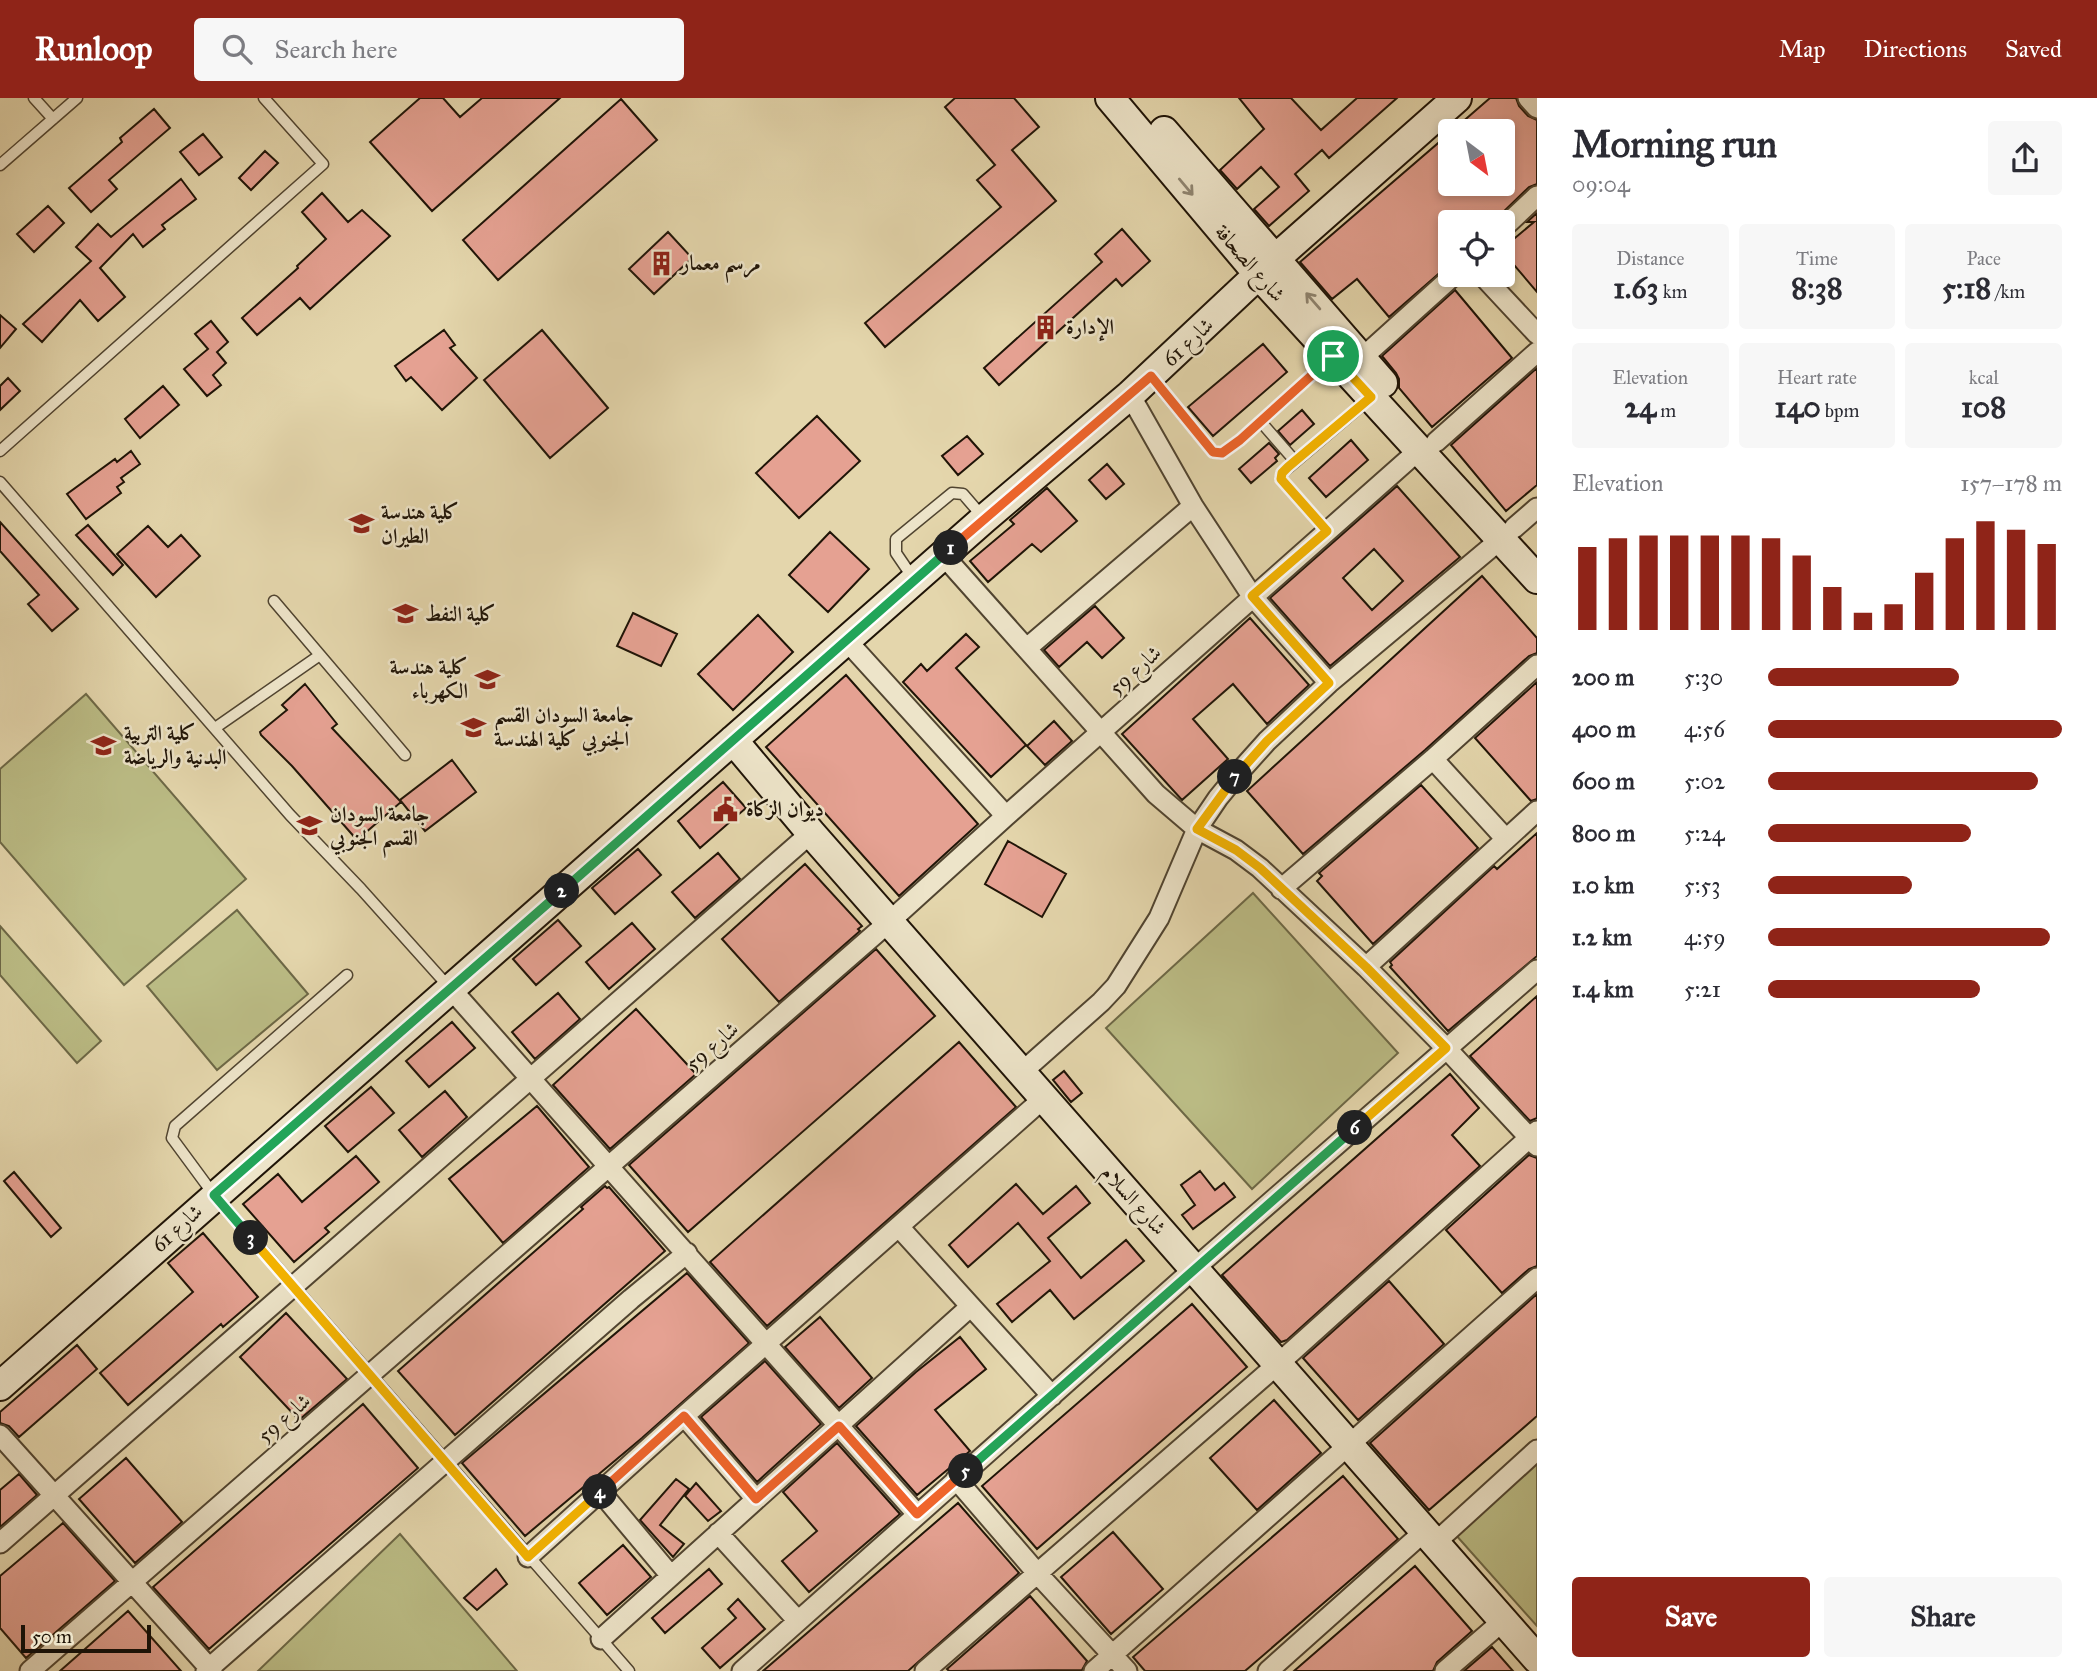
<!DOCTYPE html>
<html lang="en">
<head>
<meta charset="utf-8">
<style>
  body { margin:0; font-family:"IM FELL Great Primer",Amiri,serif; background:#f7f7f7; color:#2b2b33; height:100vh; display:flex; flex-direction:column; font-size:26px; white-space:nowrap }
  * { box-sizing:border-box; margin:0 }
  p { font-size:23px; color:#7c7c81 }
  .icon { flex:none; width:38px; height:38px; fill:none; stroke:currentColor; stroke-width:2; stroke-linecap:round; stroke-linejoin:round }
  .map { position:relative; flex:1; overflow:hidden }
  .panel { display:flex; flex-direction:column; background:#fff; width:560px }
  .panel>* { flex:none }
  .needle { width:46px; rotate:148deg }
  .buttons { position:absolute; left:1438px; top:21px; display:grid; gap:14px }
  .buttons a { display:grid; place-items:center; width:77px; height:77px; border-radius:7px; background:#fff; box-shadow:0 4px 10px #0003; font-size:35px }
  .scale { position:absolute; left:21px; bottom:18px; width:130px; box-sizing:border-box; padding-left:7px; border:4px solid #1f1407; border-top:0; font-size:19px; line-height:24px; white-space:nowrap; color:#1f1407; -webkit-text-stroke:5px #ede4c9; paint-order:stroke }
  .pin { position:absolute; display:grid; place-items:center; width:60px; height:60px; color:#fff; margin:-30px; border:4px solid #fff; border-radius:50%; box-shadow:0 2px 7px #0007 }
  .km { position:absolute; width:35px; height:35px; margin:-18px; border-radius:50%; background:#222; color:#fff; font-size:19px; line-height:35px; text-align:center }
  .round { display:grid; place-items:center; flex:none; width:74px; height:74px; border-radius:7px; background:#f7f7f7 }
  .overview { display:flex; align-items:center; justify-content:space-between; height:119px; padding:0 35px }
  h1 { font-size:38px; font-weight:700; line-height:52px }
  .figures { display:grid; grid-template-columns:repeat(3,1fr); gap:10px; height:119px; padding:7px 35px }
  .figures div { display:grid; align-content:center; border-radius:7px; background:#f7f7f7; text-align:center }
  .figures b { font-size:30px; font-weight:700 }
  .figures small { font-size:19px; font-weight:400 }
  .figures p { font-size:19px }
  .chart { height:196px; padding:14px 35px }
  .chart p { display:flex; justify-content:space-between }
  .chart svg { width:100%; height:126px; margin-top:7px; stroke:#8f2418; stroke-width:6 }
  .button { display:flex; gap:14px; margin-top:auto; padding:14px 35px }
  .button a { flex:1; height:80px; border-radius:7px; background:#8f2418; color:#fff; font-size:28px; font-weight:700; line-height:80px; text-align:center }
  .button a+a { background:#f7f7f7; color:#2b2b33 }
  ul { padding:0 35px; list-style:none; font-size:23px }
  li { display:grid; grid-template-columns:112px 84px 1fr; align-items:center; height:52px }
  li i { height:18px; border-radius:9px; background:#8f2418 }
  header { display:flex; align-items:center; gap:42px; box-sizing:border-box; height:98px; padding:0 35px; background:#8f2418; color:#fff }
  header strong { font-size:33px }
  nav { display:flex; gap:38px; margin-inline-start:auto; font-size:24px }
  .search { width:490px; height:63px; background:#f7f7f7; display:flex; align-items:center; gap:18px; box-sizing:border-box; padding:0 24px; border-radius:7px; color:#7c7c81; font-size:26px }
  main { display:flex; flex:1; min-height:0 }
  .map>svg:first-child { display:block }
  .green { fill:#bbbc85; stroke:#6d6846; stroke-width:2 }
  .building { fill:#e5a192; stroke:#1f1407; stroke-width:2; fill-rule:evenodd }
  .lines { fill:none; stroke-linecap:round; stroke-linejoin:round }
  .lane-casing { stroke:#504430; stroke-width:13 }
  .street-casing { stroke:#504430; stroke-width:23 }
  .secondary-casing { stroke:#1f1407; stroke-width:32 }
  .lane { stroke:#ede4c9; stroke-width:10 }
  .street { stroke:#ede4c9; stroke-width:19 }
  .secondary { stroke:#ede4c9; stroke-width:28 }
  .oneway { stroke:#908672 }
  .split-1-casing { stroke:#fff; stroke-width:14 }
  .split-2-casing { stroke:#fff; stroke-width:14 }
  .split-3-casing { stroke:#fff; stroke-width:14 }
  .split-4-casing { stroke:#fff; stroke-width:14 }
  .split-5-casing { stroke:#fff; stroke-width:14 }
  .split-6-casing { stroke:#fff; stroke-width:14 }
  .split-7-casing { stroke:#fff; stroke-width:14 }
  .split-8-casing { stroke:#fff; stroke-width:14 }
  .split-1 { stroke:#f0652b; stroke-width:9 }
  .split-2 { stroke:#22a559; stroke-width:9 }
  .split-3 { stroke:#22a559; stroke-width:9 }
  .split-4 { stroke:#f5b400; stroke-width:9 }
  .split-5 { stroke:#f0652b; stroke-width:9 }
  .split-6 { stroke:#22a559; stroke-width:9 }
  .split-7 { stroke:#f5b400; stroke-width:9 }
  .split-8 { stroke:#f5b400; stroke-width:9 }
  .labels { text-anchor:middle; stroke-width:5; stroke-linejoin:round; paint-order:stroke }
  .poi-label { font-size:21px; font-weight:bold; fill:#1f1407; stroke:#ede4c9; text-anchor:start }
  .street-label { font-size:21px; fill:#1f1407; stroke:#ede4c9 }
</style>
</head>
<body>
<header>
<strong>Runloop</strong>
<div class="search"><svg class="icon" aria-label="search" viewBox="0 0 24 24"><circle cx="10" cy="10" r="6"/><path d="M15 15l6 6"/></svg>Search here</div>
<nav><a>Map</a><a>Directions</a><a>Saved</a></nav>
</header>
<main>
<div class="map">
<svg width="1537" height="1573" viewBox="0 0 1537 1573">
  <rect width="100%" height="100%" fill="#e4d6ac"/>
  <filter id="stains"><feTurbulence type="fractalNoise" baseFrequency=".00286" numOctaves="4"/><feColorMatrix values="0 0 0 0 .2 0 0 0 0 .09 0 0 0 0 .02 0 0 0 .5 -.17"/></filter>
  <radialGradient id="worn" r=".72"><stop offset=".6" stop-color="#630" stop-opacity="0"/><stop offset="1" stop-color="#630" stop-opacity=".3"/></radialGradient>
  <path class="green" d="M86 596 246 781 124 887 0 744V671Z
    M1253 795 1398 955 1252 1091 1106 930Z
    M237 812 308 896 217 972 147 888Z
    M0 828 101 943 77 965 0 877Z
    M1537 1362V1528L1455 1436Z
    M400 1436 517 1573H258Z"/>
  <path class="building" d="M420 0H443L460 19 482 0H560L432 113 370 44Z
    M955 0H1014L1039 29 1012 52 1056 103 885 249 865 225 1001 109 977 82 995 67 945 9Z
    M1239 0H1291L1321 32 1357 0H1397L1329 60 1322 52 1295 76 1309 93 1269 128 1254 111 1279 89 1261 69 1237 91 1220 72 1264 31Z
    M1490 0H1516L1519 8 1528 18 1537 22V86L1529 89 1493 124H1451V165L1389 219 1357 181 1332 201 1300 164 1451 34V86H1503V33H1452Z
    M621 1 657 42 498 182 463 142Z
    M154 11 170 30 109 82 117 91 91 114 69 90 122 44 120 40Z
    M203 36 222 59 199 77 180 54Z
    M265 53 278 65 251 92 239 80Z
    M181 81 196 101 162 127 165 131 143 149 133 136 100 170 125 199 98 223 80 202 42 244 23 226 91 163 76 149 98 126 111 139Z
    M322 95 348 124 362 112 390 138 310 211 300 200 257 237 242 220 298 170 297 168 326 141 302 114Z
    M48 108 64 125 34 154 17 136Z
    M1537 115V194L1503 154V150L1534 124H1527Z
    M1122 131 1150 163 1122 188 1116 181 999 287 984 270 1102 164 1095 156Z
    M668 134 692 160 654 196 629 171Z
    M1455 192 1512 260 1432 329 1399 290V281L1396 275 1382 258Z
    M0 217 16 231 0 250Z
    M211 223 228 244 217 254 226 265 213 277 221 287 207 298 184 271 208 251 195 236Z
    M444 232 455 247 450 250 477 280 442 312 411 279 406 283 395 268Z
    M542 232 608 310 550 360 484 282Z
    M1263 246 1287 274 1213 338 1188 309Z
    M1537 270V387L1506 413 1451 347Z
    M8 280 20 293 0 312V288Z
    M163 288 179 307 140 340 125 321Z
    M1302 312 1314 326 1290 347 1278 333Z
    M817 318 860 363 799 420 756 375Z
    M967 338 983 356 958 377 942 358Z
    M1351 342 1368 362 1326 399 1309 380Z
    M1269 345 1279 356 1275 360 1277 363 1251 385 1239 371Z
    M131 353 140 366 121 380 124 384 117 389 121 395 86 421 67 396 115 361 117 364Z
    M1107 366 1124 386 1106 401 1089 382Z
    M1397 388 1460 459 1330 568 1270 500ZM1374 451 1403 483 1372 512 1343 480Z
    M1047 390 1077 423 1041 454 1032 446 988 484 970 463 1014 426 1010 422Z
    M0 424 78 511 52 533 28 506 39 497 0 453Z
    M88 427 123 467 113 477 76 437Z
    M148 428 168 449 181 437 200 458 156 499 117 456Z
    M830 434 869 471 828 514 789 477Z
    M1482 478 1537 540V555L1529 558 1425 652 1303 756 1247 693Z
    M1095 508 1124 540 1102 560 1087 544 1059 569 1044 552Z
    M633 515 677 536 661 568 617 548Z
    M758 517 793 554 733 612 698 576Z
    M1250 520 1309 587 1267 626 1233 586 1193 621 1228 661 1182 702 1122 636Z
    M966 536 979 549 956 570 1026 647 991 679 903 584 921 566 927 573Z
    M846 577 978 726 899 798 766 649Z
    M1537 584V701L1531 703 1475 640Z
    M305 586 337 626 332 630 401 704 357 742 292 668 261 637 260 634 287 612 282 607Z
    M1054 623 1072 643 1045 667 1027 648Z
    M452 662 476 694 425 733 400 702Z
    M723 684 746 710 700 750 678 723Z
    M1421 687 1478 750 1373 846 1317 783 1322 778 1319 775Z
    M1537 735V858L1448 933 1390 869 1392 867 1390 864 1494 768 1497 771Z
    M1008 743 1066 776 1042 819 985 786Z
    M638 751 661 777 615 816 592 790Z
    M718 755 740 781 695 820 672 794Z
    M805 766 862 828 858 831 860 833 779 904 722 841Z
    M558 822 581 848 536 887 513 861Z
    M632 825 655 851 609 891 586 864Z
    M876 851 935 918 688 1134 629 1067Z
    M558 895 580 921 535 961 512 934Z
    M1537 898V1020L1530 1023 1470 958Z
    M636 911 696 976 610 1051 553 987Z
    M452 924 475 950 429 989 406 963Z
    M959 944 1016 1009 767 1228 710 1164Z
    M1064 973 1082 995 1071 1004 1053 982Z
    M1450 976 1479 1010 1452 1037 1480 1068 1287 1242 1281 1244 1222 1177Z
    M371 989 394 1015 348 1054 325 1028Z
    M445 993 467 1019 422 1059 399 1032Z
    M537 1008 589 1069 503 1145 449 1081Z
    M1529 1057 1537 1060V1168L1529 1171 1502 1195 1446 1132Z
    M356 1058 379 1084 325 1130 329 1134 294 1164 243 1106 278 1076 302 1104Z
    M1200 1073 1215 1092 1224 1085 1235 1099 1193 1131 1182 1117 1195 1107 1181 1087Z
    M14 1074 61 1130 51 1139 4 1083Z
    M1016 1086 1043 1116 1076 1088 1090 1105 1048 1140 1081 1180 1126 1142 1144 1163 1074 1221 1050 1192 1012 1224 997 1206 1050 1163 1018 1125 968 1169 949 1147Z
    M605 1088 607 1090 609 1089 665 1153 455 1337 398 1273 583 1111 581 1109Z
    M203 1135 258 1199 223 1229 221 1226 128 1307 100 1275 193 1194 168 1165Z
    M687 1175 749 1245 642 1340 525 1438 462 1365Z
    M1389 1183 1444 1246 1358 1322 1303 1260Z
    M1537 1196V1318L1429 1412 1370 1345Z
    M1192 1206 1247 1269 1037 1451 982 1388Z
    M286 1215 347 1281 299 1322 240 1259Z
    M820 1219 872 1280 839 1310 785 1249Z
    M960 1239 986 1271 935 1312 970 1353 917 1397 856 1328 916 1274Z
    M77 1247 97 1271 19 1339 9 1328 0 1325V1314Z
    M765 1263 821 1326 757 1384 701 1319Z
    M1274 1302 1321 1355 1257 1412 1210 1360Z
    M363 1306 418 1370 209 1551 153 1489Z
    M837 1345 900 1416 809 1494 782 1463 817 1433 783 1394Z
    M126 1360 182 1424 135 1465 79 1401Z
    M19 1376 37 1397 0 1429V1392Z
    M1343 1378 1398 1441 1245 1573H1145L1133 1559Z
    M676 1381 689 1391 660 1427 684 1446 673 1459 640 1422Z
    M696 1385 721 1413 708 1423 685 1398Z
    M958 1405 1019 1475 908 1573H763Z
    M63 1425 115 1483 26 1560 0 1530V1478Z
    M1113 1434 1163 1491 1111 1536 1061 1479Z
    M623 1447 651 1479 607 1517 579 1485Z
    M1415 1468 1472 1533 1437 1564 1433 1573H1294Z
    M496 1471 507 1486 477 1512 464 1500Z
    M709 1471 722 1486 665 1535 652 1520Z
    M1030 1498 1087 1563 1082 1572 949 1573 947 1571Z
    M738 1501 765 1531 720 1570 702 1550 736 1520 728 1511Z
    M128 1513 181 1573H60L85 1551Z
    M1492 1549 1513 1573H1464Z"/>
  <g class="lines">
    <defs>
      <path id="lane" d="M34 0 53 21
        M0 67 77 0
        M1153 281 1213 354 1222 355 1240 342 1330 261
        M1261 324 1295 363
        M0 353 323 66 264 0
        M0 384 290 717 361 791 448 888
        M1327 433 1281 381 1282 375 1368 302
        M913 480 896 455V441L952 395 963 396 982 418
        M274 503 405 657
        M215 630 320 557
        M347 877 175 1028 172 1040 214 1097 629 1573"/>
      <path id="street" d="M1528 0 1537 10
        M1503 130 1537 98
        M1482 177 1537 236
        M1362 260 1454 177
        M1130 297 1193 408 1252 498 1329 585
        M1436 344 1537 254
        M1514 430 1537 410
        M943 457 1156 696 1197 731 1236 752 1260 770 1366 869 1446 950 1537 1048
        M847 543 1006 718
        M1027 550 1193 408
        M1433 661 1505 740
        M1281 791 1433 661 1537 567
        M1366 869 1537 713
        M451 891 917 1416
        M1021 975 1101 904 1116 888 1159 820 1197 731 1218 700 1241 672 1267 643 1329 585 1501 441
        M899 1129 1052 1298
        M684 1318 756 1401
        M0 1337 212 1573
        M956 1381 1037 1475 1127 1573
        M600 1393 671 1478
        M718 1435 798 1523
        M1436 1444 1537 1352
        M0 1445 811 735
        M528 1459 684 1318 1044 1000
        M601 1541 970 1209
        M30 1573 889 824 1006 718 1419 352
        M206 1573 631 1201 687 1155
        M742 1573 1195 1170 1537 872
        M925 1573 1278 1266 1537 1033
        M1094 1573 1537 1180
        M1268 1573 1426 1432
        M1445 1573 1504 1522"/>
      <path id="secondary" d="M1110 0 1259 177 1537 481
        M1164 33 1383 285
        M733 642 811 735 1537 1561
        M0 1288 984 421 1130 297 1275 161 1457 0"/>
    </defs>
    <use href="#lane" class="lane-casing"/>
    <use href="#street" class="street-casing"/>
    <use href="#secondary" class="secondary-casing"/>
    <use href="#lane" class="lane"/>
    <use href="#street" class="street"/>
    <use href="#secondary" class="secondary"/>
  </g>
  <defs><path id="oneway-shaft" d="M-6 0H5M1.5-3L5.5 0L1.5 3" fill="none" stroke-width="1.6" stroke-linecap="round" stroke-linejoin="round" transform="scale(1.75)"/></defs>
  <g class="oneway">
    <use href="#oneway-shaft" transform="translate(1186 89) rotate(50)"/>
    <use href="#oneway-shaft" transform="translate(1313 203) rotate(-131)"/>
  </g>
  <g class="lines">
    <defs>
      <path id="split-1" d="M951 450 1151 278 1213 354 1222 355 1240 342 1333 258"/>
      <path id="split-2" d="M562 793 951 450"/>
      <path id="split-3" d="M251 1140 214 1097 562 793"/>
      <path id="split-4" d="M251 1140 528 1459 600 1394"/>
      <path id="split-5" d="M600 1394 684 1318 756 1401 839 1328 917 1416 966 1373"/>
      <path id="split-6" d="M966 1373 1355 1030"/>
      <path id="split-7" d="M1235 679 1197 731 1236 752 1260 770 1366 869 1446 950 1355 1030"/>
      <path id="split-8" d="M1235 679 1267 643 1329 585 1252 498 1327 433 1281 381 1282 375 1288 369 1371 299 1333 258"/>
    </defs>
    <use href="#split-1" class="split-1-casing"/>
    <use href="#split-2" class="split-2-casing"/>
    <use href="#split-3" class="split-3-casing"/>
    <use href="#split-4" class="split-4-casing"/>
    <use href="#split-5" class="split-5-casing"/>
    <use href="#split-6" class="split-6-casing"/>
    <use href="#split-7" class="split-7-casing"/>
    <use href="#split-8" class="split-8-casing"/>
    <use href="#split-1" class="split-1"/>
    <use href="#split-2" class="split-2"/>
    <use href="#split-3" class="split-3"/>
    <use href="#split-4" class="split-4"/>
    <use href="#split-5" class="split-5"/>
    <use href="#split-6" class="split-6"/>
    <use href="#split-7" class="split-7"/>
    <use href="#split-8" class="split-8"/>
  </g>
  <defs>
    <symbol id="building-bare" viewBox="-9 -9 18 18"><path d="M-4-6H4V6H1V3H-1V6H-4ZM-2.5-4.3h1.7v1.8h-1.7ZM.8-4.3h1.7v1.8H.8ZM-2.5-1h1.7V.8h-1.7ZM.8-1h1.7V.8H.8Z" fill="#8f2418" stroke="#ede4c9" stroke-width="2.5" paint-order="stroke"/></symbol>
    <symbol id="university-bare" viewBox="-9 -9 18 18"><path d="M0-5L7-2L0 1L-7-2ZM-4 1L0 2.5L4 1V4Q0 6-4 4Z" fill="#8f2418" stroke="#ede4c9" stroke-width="2.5" paint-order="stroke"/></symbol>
    <symbol id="civic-bare" viewBox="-9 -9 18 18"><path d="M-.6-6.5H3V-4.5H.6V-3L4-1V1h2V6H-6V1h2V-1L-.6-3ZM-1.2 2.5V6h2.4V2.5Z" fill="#8f2418" stroke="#ede4c9" stroke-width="2.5" paint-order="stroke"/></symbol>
  </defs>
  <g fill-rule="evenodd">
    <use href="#building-bare" x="644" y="148" width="35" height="35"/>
    <use href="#building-bare" x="1028" y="212" width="35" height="35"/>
    <use href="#university-bare" x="344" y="408" width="35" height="35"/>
    <use href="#university-bare" x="388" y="498" width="35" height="35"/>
    <use href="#university-bare" x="470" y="564" width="35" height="35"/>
    <use href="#university-bare" x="456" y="612" width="35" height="35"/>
    <use href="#university-bare" x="86" y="630" width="35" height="35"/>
    <use href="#civic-bare" x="708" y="694" width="35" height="35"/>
    <use href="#university-bare" x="292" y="710" width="35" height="35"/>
  </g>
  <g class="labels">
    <g class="poi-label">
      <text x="681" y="172">مرسم معمار</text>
      <text x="1066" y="236">الإدارة</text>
      <text x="381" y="421">كلية هندسة<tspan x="381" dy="24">الطيران</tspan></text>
      <text x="425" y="523">كلية النفط</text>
      <text x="468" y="576" text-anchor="end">كلية هندسة<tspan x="468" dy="24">الكهرباء</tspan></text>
      <text x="494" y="624">جامعة السودان القسم<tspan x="494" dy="24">الجنوبي كلية الهندسة</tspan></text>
      <text x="124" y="642">كلية التربية<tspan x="124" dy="24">البدنية والرياضة</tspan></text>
      <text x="746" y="718">ديوان الزكاة</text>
      <text x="330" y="723">جامعة السودان<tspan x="330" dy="24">القسم الجنوبي</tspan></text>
    </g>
    <g class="street-label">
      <text transform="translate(1250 165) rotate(49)" y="7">شارع الصحافة</text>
      <text transform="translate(1188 244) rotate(-43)" y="7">شارع 61</text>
      <text transform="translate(1135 572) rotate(-42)" y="7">شارع 59</text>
      <text transform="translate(712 948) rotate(-41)" y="7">شارع 59</text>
      <text transform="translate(1134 1102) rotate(48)" y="7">شارع السلام</text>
      <text transform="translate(177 1130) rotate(-42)" y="7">شارع 61</text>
      <text transform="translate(284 1320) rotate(-41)" y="7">شارع 59</text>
    </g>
  </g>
  <rect width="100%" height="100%" filter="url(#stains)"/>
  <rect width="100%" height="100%" fill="url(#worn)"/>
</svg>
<div class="buttons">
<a><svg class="needle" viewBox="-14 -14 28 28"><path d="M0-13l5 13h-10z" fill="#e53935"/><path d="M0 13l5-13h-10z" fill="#7c7c81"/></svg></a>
<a><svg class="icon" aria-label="locate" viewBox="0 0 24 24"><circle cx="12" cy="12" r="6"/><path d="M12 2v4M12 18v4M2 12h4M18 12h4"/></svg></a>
</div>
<div class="scale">50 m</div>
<div class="pin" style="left:1333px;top:258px;background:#1e9e55"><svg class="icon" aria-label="arrive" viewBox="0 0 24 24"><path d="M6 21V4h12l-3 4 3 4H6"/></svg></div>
<b class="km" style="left:951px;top:450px">1</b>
<b class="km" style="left:562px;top:793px">2</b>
<b class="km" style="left:251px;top:1140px">3</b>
<b class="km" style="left:600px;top:1394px">4</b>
<b class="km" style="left:966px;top:1373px">5</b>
<b class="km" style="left:1355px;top:1030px">6</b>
<b class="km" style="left:1235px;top:679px">7</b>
</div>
<section class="panel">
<div class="overview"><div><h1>Morning run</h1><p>09:04</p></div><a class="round"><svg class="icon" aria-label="share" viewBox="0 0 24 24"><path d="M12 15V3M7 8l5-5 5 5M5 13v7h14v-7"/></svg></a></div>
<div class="figures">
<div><p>Distance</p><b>1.63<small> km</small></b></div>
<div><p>Time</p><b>8:38</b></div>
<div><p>Pace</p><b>5:18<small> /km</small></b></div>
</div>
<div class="figures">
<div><p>Elevation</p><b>24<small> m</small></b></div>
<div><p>Heart rate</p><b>140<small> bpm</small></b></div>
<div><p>kcal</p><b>108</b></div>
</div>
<div class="chart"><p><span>Elevation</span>157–178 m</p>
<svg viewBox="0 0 160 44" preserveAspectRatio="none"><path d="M5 44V15M15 44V12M25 44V11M35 44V11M45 44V11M55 44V11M65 44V12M75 44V18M85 44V29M95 44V38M105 44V35M115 44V24M125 44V12M135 44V6M145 44V9M155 44V14"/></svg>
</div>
<ul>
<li><b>200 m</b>5:30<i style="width:65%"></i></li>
<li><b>400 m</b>4:56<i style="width:100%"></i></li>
<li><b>600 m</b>5:02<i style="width:92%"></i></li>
<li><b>800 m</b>5:24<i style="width:69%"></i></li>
<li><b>1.0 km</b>5:53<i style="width:49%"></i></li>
<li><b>1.2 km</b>4:59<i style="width:96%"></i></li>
<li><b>1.4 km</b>5:21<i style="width:72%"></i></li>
</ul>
<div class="button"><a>Save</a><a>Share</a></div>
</section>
</main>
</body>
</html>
